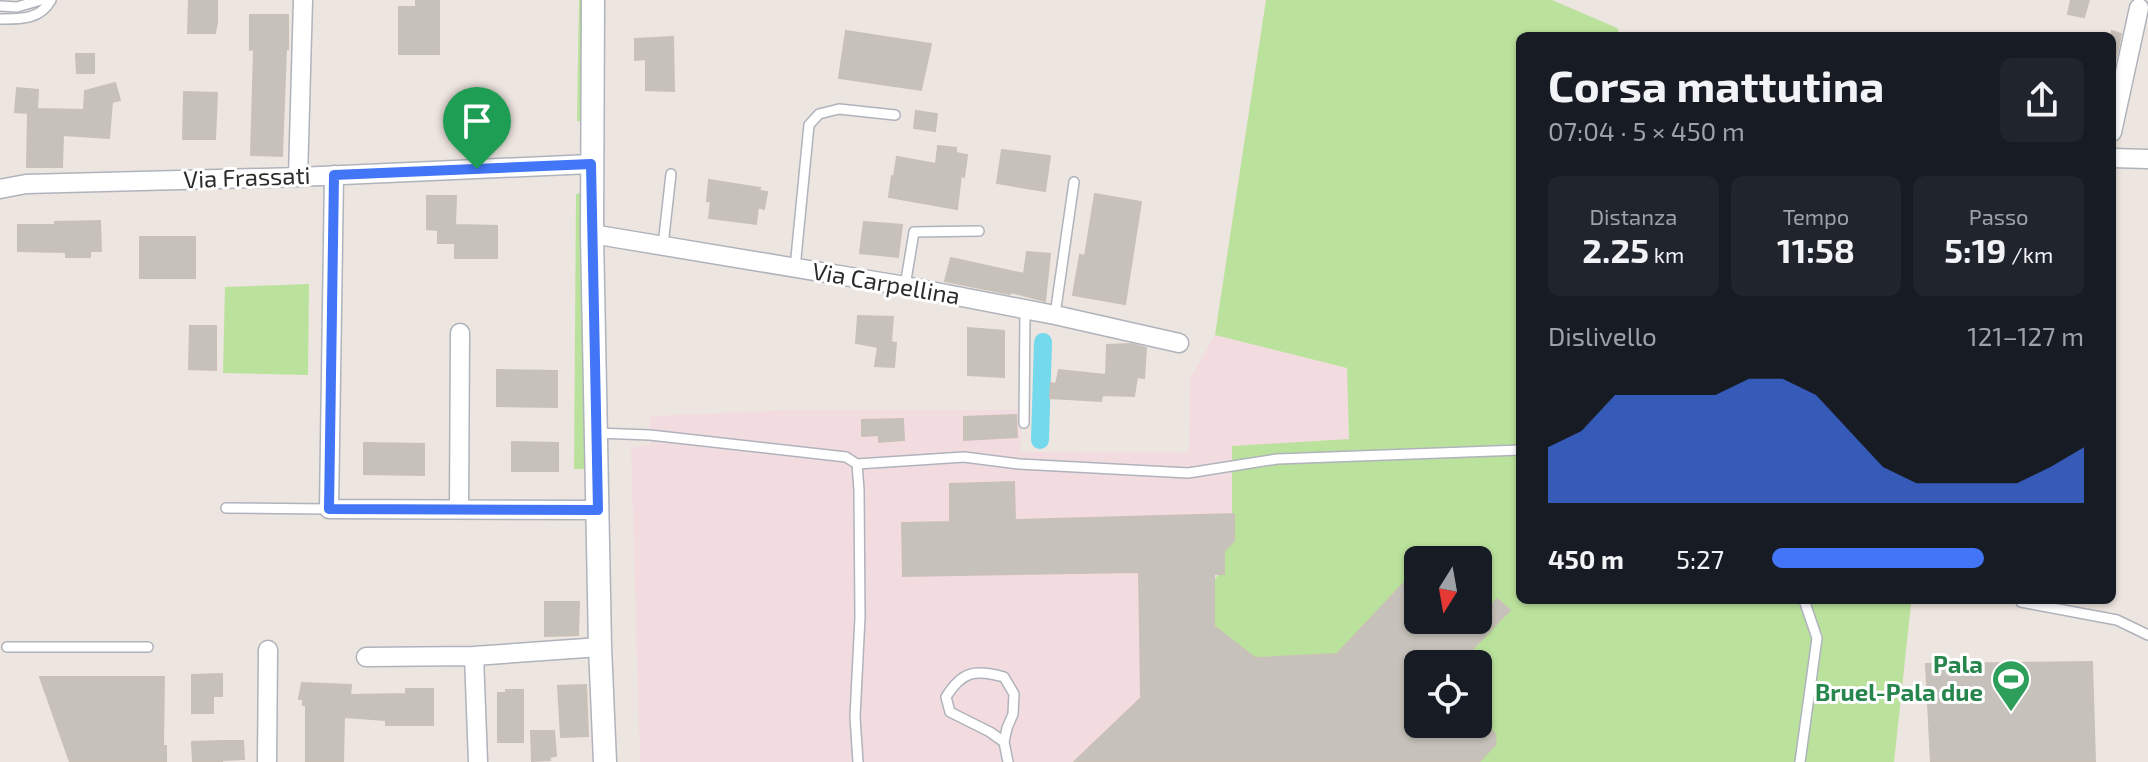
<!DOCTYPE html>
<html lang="it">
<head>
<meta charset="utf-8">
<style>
  body { margin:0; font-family:"Exo 2",sans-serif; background:#20242c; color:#f1f3f6; height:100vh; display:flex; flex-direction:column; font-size:30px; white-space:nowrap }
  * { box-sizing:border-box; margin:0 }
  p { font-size:26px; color:#9ea1a6 }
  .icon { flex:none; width:44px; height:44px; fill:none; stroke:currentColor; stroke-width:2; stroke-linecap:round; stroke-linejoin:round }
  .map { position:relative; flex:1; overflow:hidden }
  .details { position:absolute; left:1516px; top:32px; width:600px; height:572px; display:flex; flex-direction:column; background:#171b24; border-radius:12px; box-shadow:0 2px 6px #0004 }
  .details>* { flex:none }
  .needle { width:52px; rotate:191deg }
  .controls { position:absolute; left:1404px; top:546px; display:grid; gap:16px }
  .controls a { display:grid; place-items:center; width:88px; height:88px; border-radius:12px; background:#171b24; box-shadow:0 2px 6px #0004; font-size:40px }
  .pin { position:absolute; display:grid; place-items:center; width:68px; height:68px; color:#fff; margin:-82px -34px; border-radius:50% 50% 50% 0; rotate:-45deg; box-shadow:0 0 8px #0007 }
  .pin .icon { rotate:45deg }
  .round { display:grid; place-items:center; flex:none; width:84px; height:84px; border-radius:12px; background:#20242c }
  .head { display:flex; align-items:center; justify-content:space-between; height:136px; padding:0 32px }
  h1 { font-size:44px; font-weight:700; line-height:60px }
  .stats { display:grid; grid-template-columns:repeat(3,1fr); gap:12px; height:136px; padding:8px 32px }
  .stats div { display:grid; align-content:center; border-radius:12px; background:#20242c; text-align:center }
  .stats b { font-size:34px; font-weight:700 }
  .stats small { font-size:22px; font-weight:400 }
  .stats p { font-size:22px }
  .chart { height:224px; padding:16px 32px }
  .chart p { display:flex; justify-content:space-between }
  .chart svg { width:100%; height:144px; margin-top:8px; fill:#4276f6; opacity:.7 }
  ul { padding:0 32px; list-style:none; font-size:26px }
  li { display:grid; grid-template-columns:128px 96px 1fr; align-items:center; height:60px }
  li i { height:20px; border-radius:10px; background:#4276f6 }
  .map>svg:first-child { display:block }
  .medical { fill:#f3dce0; fill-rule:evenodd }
  .green { fill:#bbe29c }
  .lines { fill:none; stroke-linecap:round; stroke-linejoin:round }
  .canal { stroke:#74d9ed; stroke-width:18 }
  .building { fill:#c6c1ba; stroke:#c9c1b8; stroke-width:2 }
  .service-casing { stroke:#afb3bc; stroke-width:12 }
  .minor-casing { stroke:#afb3bc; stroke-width:21 }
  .tertiary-casing { stroke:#afb3bc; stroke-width:25 }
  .service { stroke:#fff; stroke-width:9 }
  .minor { stroke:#fff; stroke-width:18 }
  .tertiary { stroke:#fff; stroke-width:22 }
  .route-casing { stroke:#fff; stroke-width:16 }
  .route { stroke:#4276f6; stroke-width:10 }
  .labels { text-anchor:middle; stroke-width:6; stroke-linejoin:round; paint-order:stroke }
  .street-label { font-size:24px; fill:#2c2c2c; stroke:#fff }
  .leisure-label { font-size:24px; font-weight:bold; fill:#27864d; stroke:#fff; text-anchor:end }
</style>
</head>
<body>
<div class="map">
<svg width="2148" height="762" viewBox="0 0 2148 762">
  <rect width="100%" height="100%" fill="#ede5df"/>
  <path class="medical" d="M1266 0H1552L1617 28 1621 36H1520V600H1909L1911 604 1894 762H640L631 447 650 445V416L792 410H1020L1021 452 1189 453 1190 379 1215 335ZM1418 560H1478V620H1418ZM1418 664H1478V724H1418Z"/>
  <path class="green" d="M579 0H583L581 121H577Z
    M1266 0H1552L1617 28 1621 36H1520V600H1909L1911 604 1894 762H1479L1495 744V734L1478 717V664H1458L1483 615 1480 613 1478 614V560H1418V569L1337 654 1255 658 1214 626V580L1219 574 1221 554 1234 541V517L1232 514V446L1349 439 1347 368 1215 335Z
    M580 193 588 469H574L576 194Z
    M309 284 308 375 223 373 225 287Z"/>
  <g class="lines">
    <path class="canal" d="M1040 440 1043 342"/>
  </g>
  <path class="building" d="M189 0H217V22L215 33H188Z
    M416 0H439V54H399V7H416Z
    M2071 0H2089L2084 17 2068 14Z
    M250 15H288V49H286L282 156 251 155 254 49 250 50Z
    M846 31 931 44 921 90 839 78Z
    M2112 31 2121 34 2112 76Z
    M673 37 674 91 646 90V59L635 60V39Z
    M76 54H94V73H77Z
    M115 83 120 100 112 102 109 138 63 135 62 167H27L28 113 15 112 17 88 38 90 37 109 84 110 85 91Z
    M184 92 217 93 215 139H183Z
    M916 111 937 114 935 131 914 128Z
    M938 146 956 148V153L967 155 964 177 961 175 957 209 889 197 892 176H894L897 157 936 164Z
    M1002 150 1050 156 1045 191 997 183Z
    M709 180 760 188 759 191 767 192 764 209 758 207 756 224 709 218 711 202 707 201Z
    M1095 194 1141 202 1125 304 1073 295 1080 255 1085 256Z
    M427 196H456L455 225 497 226V258H455V243H438V230L427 229Z
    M100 221 101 251H90V257H66V252L18 251V225H55V222Z
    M864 222 902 225 898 257 860 253Z
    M140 237H195V278H140Z
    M1027 252 1050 254 1045 301 1011 292 1010 294 945 281 951 258 1024 274Z
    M858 316 893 317 891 342 896 343 894 367 875 366 878 347 856 343Z
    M190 326H216V370L189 369Z
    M968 328 1004 331V377L968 375Z
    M1131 344 1146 348 1144 378 1137 377 1134 396 1102 395 1101 401 1050 398 1051 383 1056 384 1059 370 1106 375 1107 345Z
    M497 370 557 371V407L497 406Z
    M1016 415 1017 437 964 440V417Z
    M903 419 904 440 879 442V435L862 436V420Z
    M512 442 558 443V471H512Z
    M364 443 424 444V475L364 474Z
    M1014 482 1015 520 1234 514V541L1224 551V574H1214V626L1255 658 1337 654 1418 568V620H1478L1479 612 1483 615 1497 599 1510 610 1458 664H1418V724H1485L1495 734 1496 744 1479 762H1074L1141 698 1139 572 903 576 902 523 950 522V484Z
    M545 602H579L578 635 545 636Z
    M2092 662 2095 762H1931L1926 664Z
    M222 674V696H213V713H192V675Z
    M40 677H164L163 746H166V762H70Z
    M302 683 351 685 350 695 406 694V689H433V725H386V720L344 717 343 762H306V705H303V699H299Z
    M586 685 588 736 561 737 558 686Z
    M506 690H523V742H498V693H506Z
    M531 731H554L556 756 549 757 550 760 532 761Z
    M222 741H243L244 759 222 760V762H193L192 742Z"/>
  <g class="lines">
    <defs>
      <path id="service" d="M0 6 17 7 41 0
        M0 19C20 19 40 20 51 0
        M663 245 671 174
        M795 268 809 125 819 114 839 109 895 115
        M905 286 914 232 979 231
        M1055 315 1074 182
        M1024 423 1025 310
        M596 433 650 435 846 457 857 464 859 490 860 617 855 717 858 762
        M857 464 964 457 1019 464 1188 473 1277 459 1520 450
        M226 508 329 509
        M2021 602 2117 620 2148 635
        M7 647H148
        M1004 742 990 732 950 712 946 697C962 671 975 669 1004 677L1014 694 1013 714 1007 728 1004 742 1008 762
        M1800 762 1817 638 1804 600"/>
      <path id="minor" d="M2112 132 2139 8
        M2112 158 2148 159
        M334 175 329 509 598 510
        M298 177 303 0
        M0 189 26 184 298 177 591 164
        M592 234 905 286 1055 315 1179 343
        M459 509 460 333
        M474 656 478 762
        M366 657 474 656 600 647
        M267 762 268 650"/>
      <path id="tertiary" d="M593 0 592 234 600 647 605 762"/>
    </defs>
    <use href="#service" class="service-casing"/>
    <use href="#minor" class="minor-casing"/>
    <use href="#tertiary" class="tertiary-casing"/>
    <use href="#service" class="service"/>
    <use href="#minor" class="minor"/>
    <use href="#tertiary" class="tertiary"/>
  </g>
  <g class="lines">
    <defs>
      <path id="route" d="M591 164 598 510 329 509 334 175Z"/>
    </defs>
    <use href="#route" class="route-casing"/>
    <use href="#route" class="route"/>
  </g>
  <defs>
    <symbol id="stadium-pin" viewBox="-11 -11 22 30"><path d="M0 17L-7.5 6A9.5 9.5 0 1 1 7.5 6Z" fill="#2e9e5b" stroke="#fff"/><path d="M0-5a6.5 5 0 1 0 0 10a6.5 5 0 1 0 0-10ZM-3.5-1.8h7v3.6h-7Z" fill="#fff"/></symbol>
  </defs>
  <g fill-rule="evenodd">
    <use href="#stadium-pin" x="1989" y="657" width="44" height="60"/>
  </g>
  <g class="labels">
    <g class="street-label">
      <text transform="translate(247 178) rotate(-2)" y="8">Via Frassati</text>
      <text transform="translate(886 284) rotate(10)" y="8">Via Carpellina</text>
    </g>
    <g class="leisure-label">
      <text x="1983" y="673">Pala<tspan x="1983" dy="28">Bruel-Pala due</tspan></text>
    </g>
  </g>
</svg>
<div class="controls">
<a><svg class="needle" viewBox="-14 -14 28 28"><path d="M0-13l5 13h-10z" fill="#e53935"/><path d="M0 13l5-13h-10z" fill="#9ea1a6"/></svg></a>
<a><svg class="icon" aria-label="locate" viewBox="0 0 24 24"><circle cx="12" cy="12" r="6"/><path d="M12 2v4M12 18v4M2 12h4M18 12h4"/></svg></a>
</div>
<div class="pin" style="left:477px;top:169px;background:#1e9e55"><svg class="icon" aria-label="arrive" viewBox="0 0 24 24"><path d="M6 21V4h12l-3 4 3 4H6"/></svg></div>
<section class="details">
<div class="head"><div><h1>Corsa mattutina</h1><p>07:04 · 5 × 450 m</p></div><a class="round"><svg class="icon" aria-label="share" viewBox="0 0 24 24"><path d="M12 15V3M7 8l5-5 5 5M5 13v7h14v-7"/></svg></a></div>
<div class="stats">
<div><p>Distanza</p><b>2.25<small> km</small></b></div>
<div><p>Tempo</p><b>11:58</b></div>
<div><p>Passo</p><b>5:19<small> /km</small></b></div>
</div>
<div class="chart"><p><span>Dislivello</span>121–127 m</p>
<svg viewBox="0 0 160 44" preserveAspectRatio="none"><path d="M0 44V27L10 22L20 11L30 11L40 11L50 11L60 6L70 6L80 11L90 22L100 33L110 38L120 38L130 38L140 38L150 33L160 27V44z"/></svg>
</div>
<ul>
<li><b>450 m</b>5:27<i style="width:68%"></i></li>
</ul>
</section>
</div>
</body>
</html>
